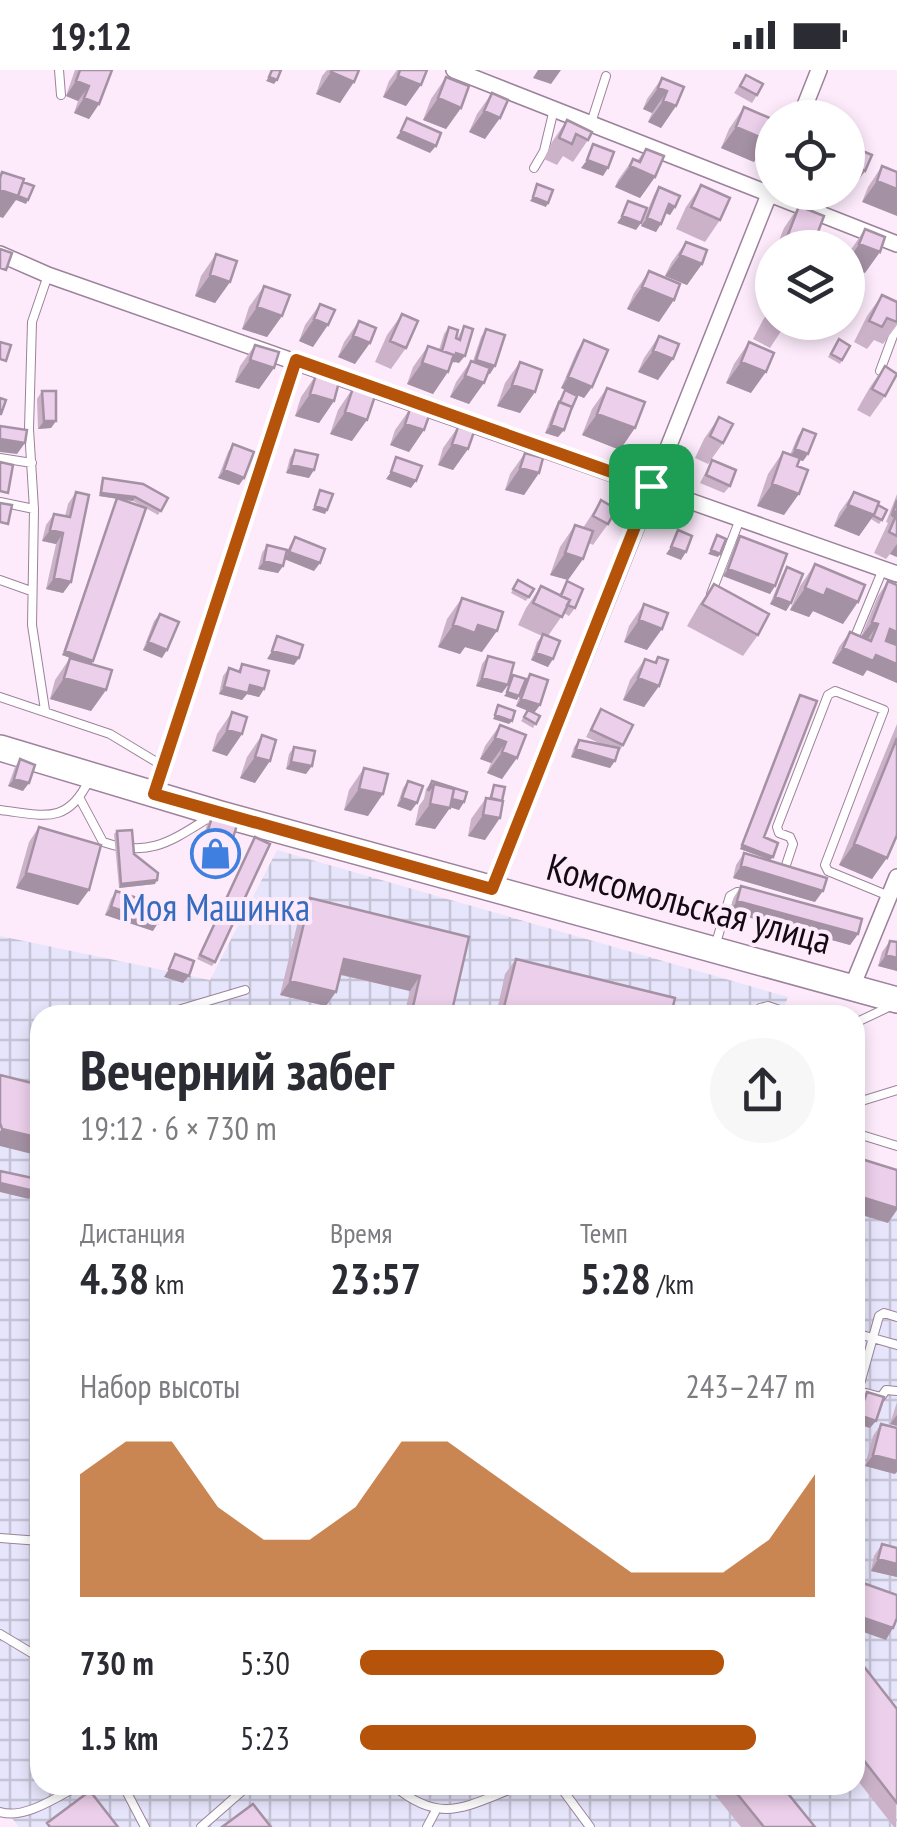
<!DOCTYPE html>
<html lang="ru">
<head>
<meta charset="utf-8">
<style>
  body { margin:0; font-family:"PT Sans Narrow",sans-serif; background:#f7f7f7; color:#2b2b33; height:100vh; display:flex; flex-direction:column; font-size:38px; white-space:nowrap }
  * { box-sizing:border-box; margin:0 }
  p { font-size:32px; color:#7c7c81 }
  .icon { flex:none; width:55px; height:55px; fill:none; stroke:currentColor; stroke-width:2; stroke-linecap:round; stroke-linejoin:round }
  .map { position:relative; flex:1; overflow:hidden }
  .panel { position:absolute; left:30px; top:935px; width:835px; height:790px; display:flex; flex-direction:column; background:#fff; border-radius:30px; box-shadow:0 5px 15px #0003 }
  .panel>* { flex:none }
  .buttons { position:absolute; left:755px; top:30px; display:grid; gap:20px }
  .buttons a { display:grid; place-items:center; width:110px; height:110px; border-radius:50%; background:#fff; box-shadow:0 5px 15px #0003; font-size:50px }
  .pin { position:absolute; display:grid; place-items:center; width:85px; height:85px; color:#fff; margin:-42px; border-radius:20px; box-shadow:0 5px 15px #0006 }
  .round { display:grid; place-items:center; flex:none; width:105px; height:105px; border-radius:52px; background:#f7f7f7 }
  .headline { display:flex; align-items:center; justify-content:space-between; height:170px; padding:0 50px }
  h1 { font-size:55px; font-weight:600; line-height:75px }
  .figures { display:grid; grid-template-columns:repeat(3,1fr); gap:15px; height:170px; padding:10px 50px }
  .figures div { display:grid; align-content:center }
  .figures b { font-size:42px; font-weight:600 }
  .figures small { font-size:28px; font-weight:400 }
  .figures p { font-size:28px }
  .chart { height:280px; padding:20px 50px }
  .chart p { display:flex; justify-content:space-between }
  .chart svg { width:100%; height:180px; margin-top:10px; fill:#b45309; opacity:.7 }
  ul { padding:0 50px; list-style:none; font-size:32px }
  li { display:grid; grid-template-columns:160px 120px 1fr; align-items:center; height:75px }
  li i { height:25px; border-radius:12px; background:#b45309 }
  .status { display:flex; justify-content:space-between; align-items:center; height:70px; padding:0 50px; background:#fff; direction:ltr }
  .status svg { height:28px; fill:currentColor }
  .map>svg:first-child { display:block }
  .industrial { fill:url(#industrial-grid) }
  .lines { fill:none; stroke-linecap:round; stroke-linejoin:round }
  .service-casing { stroke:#9c829b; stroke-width:10 }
  .minor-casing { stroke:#9c829b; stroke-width:18 }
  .primary-casing { stroke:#9c829b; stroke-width:28 }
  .service { stroke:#fff; stroke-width:8 }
  .minor { stroke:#fff; stroke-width:15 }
  .primary { stroke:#fff; stroke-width:25 }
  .wall { fill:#cbb2c9 }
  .shaded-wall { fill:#a591a4 }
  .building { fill:#eccfea; stroke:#a591a4; stroke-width:2.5 }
  .route-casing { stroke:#fff; stroke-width:20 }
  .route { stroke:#b45309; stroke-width:12 }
  .labels { text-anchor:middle; stroke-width:8; stroke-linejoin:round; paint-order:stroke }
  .street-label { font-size:38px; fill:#130a13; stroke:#fdebfc }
  .shop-label { font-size:38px; fill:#366cbe; stroke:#fdebfc }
</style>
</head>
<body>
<div class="status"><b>19:12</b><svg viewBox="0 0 49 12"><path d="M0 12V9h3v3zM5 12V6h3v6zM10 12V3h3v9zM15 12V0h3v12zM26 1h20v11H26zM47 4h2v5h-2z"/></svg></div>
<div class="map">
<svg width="897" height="1757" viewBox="0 0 897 1757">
  <defs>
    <pattern id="industrial-grid" width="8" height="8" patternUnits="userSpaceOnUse" patternTransform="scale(2.5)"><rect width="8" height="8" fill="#e7e5fb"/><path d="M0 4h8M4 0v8" fill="none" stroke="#c5c3d6"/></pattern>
  </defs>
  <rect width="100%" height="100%" fill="#fdebfc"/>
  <path class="industrial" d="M277 780 788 927 781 945H40V1715H855V1111L897 1124V1757H19L11 1747 0 1743V866L210 910Z"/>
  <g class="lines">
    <defs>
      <path id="service" d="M59 0 61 25
        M591 53 606 6
        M534 98 544 81 554 39
        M880 301 897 255
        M0 388 32 393
        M0 432 34 439
        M0 510 31 521
        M711 524 740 449
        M852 574 883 499
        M0 627 110 664 163 696
        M45 640 32 555 34 439 29 359 32 252 48 205
        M80 729 103 772C150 788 171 771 210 747
        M0 740C43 745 67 756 89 710
        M784 801 793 774 790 767 779 763 777 757 828 625 835 621 884 640 825 795 828 801 889 826
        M716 873 730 826 737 822 746 824
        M161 945 245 920
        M758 945 760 938 768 936 794 945
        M855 953 893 935
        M855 1033 897 1020
        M855 1063 897 1076
        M855 1263 897 1275
        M855 1320 881 1327 886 1320 897 1321
        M858 1321 879 1246 884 1243 897 1247
        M0 1468 40 1471
        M0 1564 40 1588
        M123 1715 145 1757
        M393 1715C442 1757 467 1735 522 1715
        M559 1715 590 1757
        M0 1742C25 1750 58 1726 80 1715
        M201 1757 249 1715
        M427 1757 435 1742"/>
      <path id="minor" d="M454 0 897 174
        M800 48 819 0
        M0 184 48 205 897 504
        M154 724 296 290
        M492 819 772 117
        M852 917 897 807"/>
      <path id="primary" d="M0 678 217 743 897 930"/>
    </defs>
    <use href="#service" class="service-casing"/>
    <use href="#minor" class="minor-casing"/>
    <use href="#primary" class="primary-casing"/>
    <use href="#service" class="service"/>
    <use href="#minor" class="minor"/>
    <use href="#primary" class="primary"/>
  </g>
  <path class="wall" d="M75 0H112L99 34 89 49 74 43 78 31 66 26Z
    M327 0H359L340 33 316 24 322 6Z
    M397 0H427L406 36 383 27 389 11Z
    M746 5 757 25 752 33 734 23Z
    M446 7 461 38 446 59 423 50 431 29Z
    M662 8 676 36 661 58 648 52 652 43 643 39 647 29Z
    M492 23 485 69 469 62 477 44Z
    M744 37 754 92 721 78 729 59Z
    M567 50 588 70 573 92 563 86 557 95 544 89 552 72Z
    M646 79 655 107 640 128 615 117 618 110 633 89 637 91Z
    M882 96 897 102 862 132 868 117Z
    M701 115 720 150 705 172 676 159 686 137Z
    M659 117 675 137 670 145 665 143 656 162 641 156 654 125Z
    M799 136 812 178H776L784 158Z
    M865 159V203L848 196V187L850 181Z
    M686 172 702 194 687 215 665 206 671 193Z
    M216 184 230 212 215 233 195 226 201 206Z
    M649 201 659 252 627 239 634 223Z
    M264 216 282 246 267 267 242 259 249 237Z
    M882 225 897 232V255L883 274 874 270 867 279 854 272 867 246Z
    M320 234 313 277 299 271 305 255Z
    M772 236V252H787L770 278 753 269 763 250Z
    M402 244 406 278 391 299 375 292 387 265Z
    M359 251 355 294 338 287 344 272Z
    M464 256 459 293 454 291 433 324 407 314 413 297 428 276 439 280 444 264 449 257 457 269Z
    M486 259 490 304 488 303 469 334 450 327 456 312 471 291H473L481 267Z
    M659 266 658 310 638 302 644 288Z
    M839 269 850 276 840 294 828 287Z
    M584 270 592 317 584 328 561 318 577 281Z
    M749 272 751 323 726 313 734 294Z
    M255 275 274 298 259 319 235 312 240 296Z
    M520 292 535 322 520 343 497 336 505 313Z
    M885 296V326L870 347 857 340 870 317Z
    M316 305 334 331 319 353 295 346 301 327Z
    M353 318 352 371 330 364 338 340Z
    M607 318 620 380 582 365 592 339Z
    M565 320 564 360 558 367 545 363 554 340Z
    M42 321 56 351 51 358 38 359 37 329Z
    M410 339 424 360 409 382 390 375 395 360Z
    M719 347 723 373 708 394 695 388 704 369Z
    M458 357 468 379 453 400 438 395 443 378Z
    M803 359 808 384 803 391 799 390 784 445 757 436 768 404 783 382 790 385 798 366Z
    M233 374 244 408 239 415 218 408 228 382Z
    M295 380 309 408 286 403 290 388Z
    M525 383 539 403 524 425 505 420 510 404Z
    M712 390 730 416 724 423 700 413Z
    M103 408 168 428 158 445 133 431 120 429 91 595 106 620 91 641 50 629 55 610 70 588 81 592 62 585 117 429 99 426 101 412Z
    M76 422 71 512 63 523 46 519 56 474 42 471 46 455 54 444 65 446 68 434Z
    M854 422 878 435 882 450 879 454 871 449 859 466 834 456 839 443Z
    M897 424V487L890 484 886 489 874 483 888 453 886 452Z
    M601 430 608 454 593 475 589 473 583 489 568 510 550 505 560 477 575 455 583 458Z
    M740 466 775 516 770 524 723 506 735 474Z
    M295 467 314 501 285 489 283 496 278 503 258 499 262 483 267 475 285 486 290 475Z
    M815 494 843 554 813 541 809 547 790 540 800 516Z
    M787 497 791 533 786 541 770 534 782 505Z
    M518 510 534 519 526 531 511 523Z
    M567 511 575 538 569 546 564 543 548 566V597L531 590 537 572 542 566 518 555 526 538 541 516 559 525Z
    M888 511 897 515V613L867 600 863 606 832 593 839 577 850 562 861 567 878 526Z
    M714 514 758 565 743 586 687 556 699 535Z
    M462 528 482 582 465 577 460 584 438 577 447 549Z
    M644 534 647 580 624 572 629 556Z
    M160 544 162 588 143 580 154 551Z
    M488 586 502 623 476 616 482 594Z
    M658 587 659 616 644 637 623 630 630 610 645 589 654 592Z
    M242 594 264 619 259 627 247 624 242 630 219 624 223 606 229 598 238 601Z
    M530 604 540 635 534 643 540 646 533 658 521 651 528 641 516 636 525 611Z
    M800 625 764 767 773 787 770 790 740 779Z
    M601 639 623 675 610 698 571 687 574 677 579 670 599 673 586 667Z
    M232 642 242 664 227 686 212 681 217 664Z
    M897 654V765L872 809 839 795Z
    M500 655 526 665 502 709 487 703 491 693 480 689 485 676Z
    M262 665 255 713 240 708 247 687Z
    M294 677 306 704 286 699 289 684Z
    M20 689 23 721 8 716 15 697Z
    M364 698 368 746 344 740 349 720Z
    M408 711 411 741 397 736 403 718Z
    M432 711 464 732 459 740 450 737 435 759 415 755 419 736 424 729 426 719Z
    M494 715 485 770 468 766 471 749 486 728H489Z
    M212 747 226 790 221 797 211 794 201 774 207 755Z
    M39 757 89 820 78 835 16 818 29 772Z
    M117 761 155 814 119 818 114 764Z
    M255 767 215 892 212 896 197 889Z
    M744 783 815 832 733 808 736 795Z
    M741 816 858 864 850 875 729 842 734 827Z
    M116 821 153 861 105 845 111 829Z
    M310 828 469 867 451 945H404L410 921 340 905 326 936 280 925 300 843Z
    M890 871 897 872V901L878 896 882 882Z
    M516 889 671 945H496L505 904Z
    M867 1322 870 1358 855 1353 862 1329Z
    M897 1332V1356L890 1354Z
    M881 1354 895 1404 865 1396 873 1366Z
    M882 1474 897 1478V1507L871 1501 874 1486Z
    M855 1585 897 1639 896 1757H894L855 1707Z
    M707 1715H781L815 1757H741Z"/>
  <path class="shaded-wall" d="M538 0H561L551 14 533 8Z
    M331 2 354 12 340 33 316 24Z
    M398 6 421 15 406 36 383 27Z
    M269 7 277 10 274 14 266 11Z
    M76 11 89 16 78 31 66 26Z
    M658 18 667 21 652 43 643 39Z
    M84 28 99 34 89 49 74 43Z
    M438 28 461 38 446 59 423 50Z
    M663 31 676 36 661 58 648 52Z
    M484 41 500 48 485 69 469 62Z
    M736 57 769 71 754 92 721 78Z
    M401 61 436 76 430 83 396 68Z
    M587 90 608 98 603 106 581 98Z
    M848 93 865 101 850 122 848 121Z
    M630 96 655 107 640 128 615 117Z
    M877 111 897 119V146L862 132Z
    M0 120 28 130 26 134 16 130 3 148 0 147Z
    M533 127 548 133 546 137 530 131Z
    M669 134 675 137 670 145 664 142Z
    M622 146 641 153 636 160 617 153Z
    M647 148 661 154 656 162 641 156Z
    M859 174 880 182 865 203 848 196V191Z
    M680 185 702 194 687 215 665 206Z
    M210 205 230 212 215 233 195 226Z
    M642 217 674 230 659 252 627 239Z
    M257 237 282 246 267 267 242 259Z
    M314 249 328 255 313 277 299 271Z
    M353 266 370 273 355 294 338 287Z
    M653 281 673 289 658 310 638 302Z
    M456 283 465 286 459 293 451 291Z
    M250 290 274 298 259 319 235 312Z
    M476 290 495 296 490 304 471 297Z
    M741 292 766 302 751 323 726 313Z
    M422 293 448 302 433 324 407 314Z
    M465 306 484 313 469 334 450 327Z
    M568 307 592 317 584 328 561 318Z
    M512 315 535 322 520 343 497 336Z
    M310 324 334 331 319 353 295 346Z
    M345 342 367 350 352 371 330 364Z
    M597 344 635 358 620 380 582 365Z
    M44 351H56L51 358 38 359Z
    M405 354 424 360 409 382 390 375Z
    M551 355 564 360 558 367 545 363Z
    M0 369 25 373 17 384 0 382Z
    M452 374 468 379 453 400 438 395Z
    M795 379 808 384 803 391 790 387Z
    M291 395 314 400 309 408 286 403Z
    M520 398 539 403 524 425 505 420Z
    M224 400 244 408 239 415 218 408Z
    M391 402 416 411 411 418 386 409Z
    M772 414 799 424 784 445 757 436Z
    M101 423 135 427 133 431 99 426Z
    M848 435 874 445 859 466 834 456Z
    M315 436 327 440 325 444 312 440Z
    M50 460 63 463 56 474 42 471Z
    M897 474V487L890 484Z
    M671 477 686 482 681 490 666 484Z
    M711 480 720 484 718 487 708 484Z
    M289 482 320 493 314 501 284 489Z
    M565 483 583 489 568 510 550 505Z
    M264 491 283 496 278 503 258 499Z
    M728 499 775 516 770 524 723 506Z
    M54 508 71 512 63 523 46 519Z
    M805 518 827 519 858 532 843 554 813 541 809 547 790 540Z
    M775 527 791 533 786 541 770 534Z
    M639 550 662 559 647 580 624 572Z
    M872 552 878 554 868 569 861 567Z
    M453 555H478L497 561 482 582 465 577 460 584 438 577Z
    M890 559 897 562V581L880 574Z
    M148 572 167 580 162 588 143 580Z
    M843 578 876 585 897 594V613L867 600 863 606 832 593Z
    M65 581 93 591 91 595 62 585Z
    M272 581 299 588 294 595 267 589Z
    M536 583 553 589 548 597 531 590Z
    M64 608 106 620 91 641 50 629Z
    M482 608 508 615 502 623 476 616Z
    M638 608 659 616 644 637 623 630Z
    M250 615 264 619 259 627 247 624 242 630 219 624 224 617Z
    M507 622 519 626 517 630 504 626Z
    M521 629 540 635 534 643 516 636Z
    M495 645 512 651 509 654 493 649Z
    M227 660 242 664 227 686 212 681Z
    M495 668 506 672 491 693 480 689Z
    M576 679 615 691 610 698 571 687Z
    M502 682 517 688 502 709 487 703Z
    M255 687 270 691 255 713 240 708Z
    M291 692 312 696 306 704 286 699Z
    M14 709 29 713 23 721 8 716Z
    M359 719 383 724 368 746 344 740Z
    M433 723 464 732 459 740 431 731Z
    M402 728 417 733 411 741 397 736Z
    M430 734 450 738 435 759 415 755Z
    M483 745 500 748 485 770 468 766Z
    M854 774 887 788 872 809 839 795Z
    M742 775 773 787 770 790 740 779Z
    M217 787 226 790 221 797 211 794Z
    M741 796 823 821 815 832 733 808Z
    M26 803 89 820 78 835 16 818Z
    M157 810 155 814 119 818 121 814Z
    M737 831 858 864 850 875 729 842Z
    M111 837 158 853 153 861 105 845Z
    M886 885 897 888V901L878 896Z
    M344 889 420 906 410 921 334 903Z
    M169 899 189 906 183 913 164 907Z
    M290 911 336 922 326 936 280 925Z
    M2 1059 40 1068V1086L0 1076V1061Z
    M0 1113 34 1121 29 1129 0 1122Z
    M855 1125 897 1138V1140L888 1153 855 1143Z
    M859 1345 876 1351 870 1358 855 1353Z
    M897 1345V1356L890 1354Z
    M873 1385 897 1391V1402L895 1404 865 1396Z
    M878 1489 897 1494V1507L871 1501Z
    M855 1545 893 1558 886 1570 855 1559Z"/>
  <path class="building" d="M80 0H112L99 34 84 28 89 16 76 11Z
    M272 0H281L277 10 269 7Z
    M332 0H359L354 12 331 2Z
    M400 0H427L421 15 398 6Z
    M746 5 763 14 757 25 740 16Z
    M446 7 469 16 461 38 438 28Z
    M662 8 684 17 676 36 663 31 667 21 658 18Z
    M492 23 508 30 500 48 484 41Z
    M744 37 772 49V62L769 71 736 57Z
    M407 48 441 63 436 76 401 61Z
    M567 50 592 62 588 70 576 64 572 74 559 68Z
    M593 74 614 82 608 98 587 90Z
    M848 75 872 85 865 101 848 93Z
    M646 79 664 86 655 107 630 96 633 89 640 92Z
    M882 96 897 102V119L877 111Z
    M2 102 24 109 18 126 0 120V108Z
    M23 112 34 116 28 130 18 126Z
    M537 114 553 120 548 133 533 127Z
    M701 115 730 128 720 150 691 137Z
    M659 117 680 126 675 137 669 134 661 154 647 148Z
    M628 131 647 138 641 153 622 146Z
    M799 136 824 146 812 178H790L784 175Z
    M865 159 885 167 880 182 859 174Z
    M686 172 707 180 702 194 680 185Z
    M0 179 12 183 6 200 0 198Z
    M216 184 237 191 230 212 210 205Z
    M649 201 680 214 674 230 642 217Z
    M264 216 290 225 282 246 257 237Z
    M882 225 897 232V252L887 248 882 257 869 251Z
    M320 234 335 240 328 255 314 249Z
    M402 244 418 251 406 278 390 271Z
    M359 251 376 258 370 273 353 266Z
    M464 256 473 259 465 286 456 283 454 291 452 290 454 285 442 281 449 257 458 260 456 268 460 270Z
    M486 259 505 265 495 296 476 290Z
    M659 266 679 274 673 289 653 281Z
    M839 269 850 276 842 290 831 284Z
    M584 270 608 280 592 317 568 307Z
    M0 272 11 275 6 291 0 289Z
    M749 272 774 283 766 302 741 292Z
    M255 275 279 282 274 298 250 290Z
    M428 276 454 285 448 302 422 293Z
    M471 291 490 298 484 313 465 306Z
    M520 292 542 300 535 322 512 315Z
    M885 296 897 304 885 326 872 319Z
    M316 305 339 312 334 331 310 324Z
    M353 318 375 326 367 350 345 342Z
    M607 318 645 332 635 358 597 344Z
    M565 320 577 326 571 340 572 337 560 332Z
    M42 321H56V351H44Z
    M0 328 6 330 1 344H0Z
    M559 332 572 337 564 360 551 355Z
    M410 339 429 346 424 360 405 354Z
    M719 347 733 354 723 373 710 366Z
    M0 356 27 360 25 373 0 369Z
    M458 357 474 362 468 379 452 374Z
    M803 359 816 364 808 384 795 379Z
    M233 374 254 382 244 408 224 400Z
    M295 380 318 385 314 400 291 395Z
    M783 382 800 388 797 396 808 400 799 424 772 414Z
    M525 383 543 388 539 403 520 398Z
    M396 387 422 396 416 411 391 402Z
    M712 390 736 400 730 416 706 405Z
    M0 392 13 395 8 423 0 421Z
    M103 408 143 414 168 428 161 441 135 427 101 423Z
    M320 420 333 424 327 440 315 436Z
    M76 422 89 425 71 512 54 508 63 463 50 460 54 444 70 447Z
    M854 422 879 432 874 445 848 435Z
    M117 428 146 438 93 591 65 581Z
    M601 430 616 439 608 454 593 446Z
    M897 430V440L893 446 892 445Z
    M0 433 12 435 8 454 0 452Z
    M878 435 887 440 882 450 872 445H874Z
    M897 443V466L889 462Z
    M575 455 593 461 583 489 565 483Z
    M678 460 692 466 686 482 671 477Z
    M717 465 726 469 720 484 711 480Z
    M740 466 787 484 775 516 728 499Z
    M295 467 325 479 320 493 289 482Z
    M267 475 287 480 283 496 264 491Z
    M815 494 865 515 858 532 827 519 824 526 805 518Z
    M787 497 803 504 791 533 775 527Z
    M518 510 534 519 529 527 513 519Z
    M567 511 583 519 575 538 567 535 570 530 561 526Z
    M888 511 897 515V562L890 559 886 571 897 575V594L876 585 873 591 843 578 850 562 871 571 878 554 872 552Z
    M714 514 769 544 758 565 702 534Z
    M541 516 570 530 562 547 533 533Z
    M462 528 503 542 497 561 478 555 475 563 453 555Z
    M644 534 668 543 662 559 639 550Z
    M160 544 179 552 167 580 148 572Z
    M543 564 560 571 553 589 536 583Z
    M277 566 303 575 299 588 272 581Z
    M488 586 514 593 508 615 482 608Z
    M658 587 668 590 659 616 638 608 645 589 656 593Z
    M70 588 112 600 106 620 64 608Z
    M242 594 269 601 264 619 250 615 248 623 224 617 229 598 240 602Z
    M530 604 548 610 540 635 521 629Z
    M513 605 526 609 519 626 507 622Z
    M800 625 817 631 764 767 778 773 773 787 742 775Z
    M498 635 515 641 512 651 495 645Z
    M601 639 633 655 623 675 591 660Z
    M528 640 540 646 536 654 524 647Z
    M232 642 247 647 242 664 227 660Z
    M500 655 526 665 517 688 502 682 506 672 495 668Z
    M262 665 276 670 270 691 255 687Z
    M897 668V765L887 788 854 774Z
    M579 670 619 678 615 691 576 679Z
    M294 677 315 681 312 696 291 692Z
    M20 689 35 695 29 713 14 709Z
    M364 698 388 704 383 724 359 719Z
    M408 711 423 716 417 733 402 728Z
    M432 711 467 722 464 732 452 729 454 719 434 714 428 721Z
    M434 714 454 719 450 738 430 734Z
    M494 715 505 717 502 731 491 728Z
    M486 728 503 731 500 748 483 745Z
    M212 747 237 755 226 790 217 787 206 767Z
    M39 757 101 775 89 820 26 803Z
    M132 760 134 784 158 803 157 810 121 814 117 761Z
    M255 767 270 774 215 892 200 885Z
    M744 783 827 808 823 821 741 796Z
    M741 816 862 849 858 864 737 831Z
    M116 821 164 837 158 853 111 837Z
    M310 828 469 867 451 945H428L412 941 420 906 344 889 336 922 290 911Z
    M890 871 897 872V888L886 885Z
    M175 884 194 891 189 906 169 899Z
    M516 889 675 928 671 945H502Z
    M285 939 311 945H284Z
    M0 1005 40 1015V1068L2 1059 0 1053Z
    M855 1087 897 1100V1138L855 1125Z
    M0 1101 37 1109 34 1121 0 1113Z
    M867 1322 884 1327 876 1351 859 1345Z
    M881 1354 897 1358V1391L873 1385Z
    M882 1474 897 1478V1494L878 1489Z
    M863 1513 897 1525V1548L893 1558 855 1545V1521L860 1522Z
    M855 1585 897 1639V1733L855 1679Z
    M730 1715H781L815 1757H764Z
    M90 1721 118 1757H50L47 1753Z
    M253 1734 271 1757H222Z"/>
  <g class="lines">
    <defs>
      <path id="route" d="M296 290 651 416 492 819 154 724Z"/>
    </defs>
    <use href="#route" class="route-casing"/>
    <use href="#route" class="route"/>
  </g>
  <defs>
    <symbol id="shop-ring" viewBox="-11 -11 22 22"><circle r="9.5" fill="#fdebfc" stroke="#3f7fe0" stroke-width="1.5"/><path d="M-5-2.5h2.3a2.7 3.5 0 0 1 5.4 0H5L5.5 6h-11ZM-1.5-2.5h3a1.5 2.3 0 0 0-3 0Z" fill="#3f7fe0"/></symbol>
  </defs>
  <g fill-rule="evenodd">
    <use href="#shop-ring" x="188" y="756" width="55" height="55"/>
  </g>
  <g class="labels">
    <g class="street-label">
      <text transform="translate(689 834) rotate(15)" y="13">Комсомольская улица</text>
    </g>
    <g class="shop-label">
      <text x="216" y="851">Моя Машинка</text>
    </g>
  </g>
</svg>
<div class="buttons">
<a><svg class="icon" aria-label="locate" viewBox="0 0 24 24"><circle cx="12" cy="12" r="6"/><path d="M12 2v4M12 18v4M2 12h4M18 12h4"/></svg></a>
<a><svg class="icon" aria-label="layers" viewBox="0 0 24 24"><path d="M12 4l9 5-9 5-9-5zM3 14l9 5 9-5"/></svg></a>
</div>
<div class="pin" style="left:651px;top:416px;background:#1e9e55"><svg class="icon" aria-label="arrive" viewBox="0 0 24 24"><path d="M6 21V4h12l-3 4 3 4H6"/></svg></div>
<section class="panel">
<div class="headline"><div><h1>Вечерний забег</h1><p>19:12 · 6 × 730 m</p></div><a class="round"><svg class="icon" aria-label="share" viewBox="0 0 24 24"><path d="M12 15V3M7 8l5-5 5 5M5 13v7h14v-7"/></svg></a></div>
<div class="figures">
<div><p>Дистанция</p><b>4.38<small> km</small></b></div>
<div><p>Время</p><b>23:57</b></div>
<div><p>Темп</p><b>5:28<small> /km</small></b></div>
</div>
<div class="chart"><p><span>Набор высоты</span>243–247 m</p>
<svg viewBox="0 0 160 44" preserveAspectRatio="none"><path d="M0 44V14L10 6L20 6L30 22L40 30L50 30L60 22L70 6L80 6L90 14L100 22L110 30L120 38L130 38L140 38L150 30L160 14V44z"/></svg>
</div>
<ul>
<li><b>730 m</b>5:30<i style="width:80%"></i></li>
<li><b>1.5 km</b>5:23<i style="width:87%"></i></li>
</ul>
</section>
</div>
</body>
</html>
